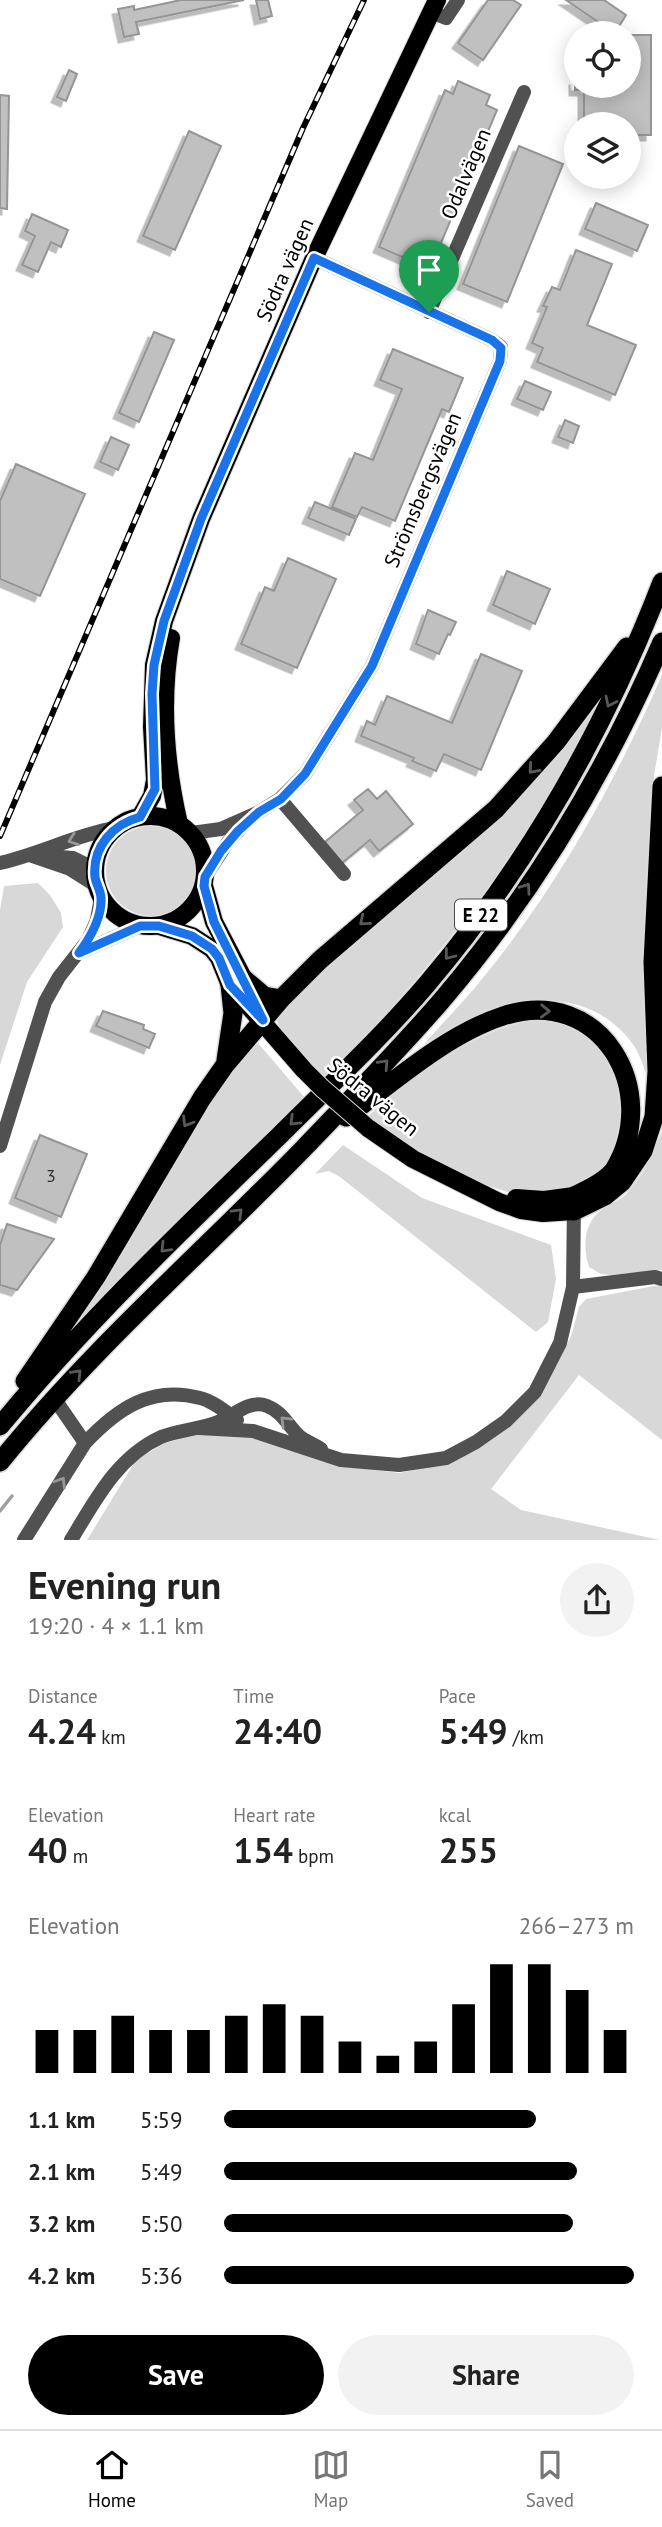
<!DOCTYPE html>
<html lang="en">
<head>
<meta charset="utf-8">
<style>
  body { margin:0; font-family:"PT Sans",sans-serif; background:#f2f2f2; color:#222; height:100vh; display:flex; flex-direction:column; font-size:26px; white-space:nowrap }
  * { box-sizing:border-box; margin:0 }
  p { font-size:23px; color:#767676 }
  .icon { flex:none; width:38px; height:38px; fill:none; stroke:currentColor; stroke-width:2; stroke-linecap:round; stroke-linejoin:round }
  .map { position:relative; height:1540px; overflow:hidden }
  .details { display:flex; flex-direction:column; background:#fff; flex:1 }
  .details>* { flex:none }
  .fabs { position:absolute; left:564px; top:21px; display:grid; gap:14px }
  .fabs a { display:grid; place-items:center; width:77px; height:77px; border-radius:50%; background:#fff; box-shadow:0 4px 18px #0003; font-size:35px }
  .pin { position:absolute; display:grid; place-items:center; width:60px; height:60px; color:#fff; margin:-72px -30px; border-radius:50% 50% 50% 0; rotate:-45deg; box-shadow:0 0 7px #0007 }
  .pin .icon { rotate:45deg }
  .round { display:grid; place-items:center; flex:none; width:74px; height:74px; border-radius:37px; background:#f2f2f2 }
  .overview { display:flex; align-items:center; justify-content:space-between; height:119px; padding:0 28px }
  h1 { font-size:38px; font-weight:700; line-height:52px }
  .stats { display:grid; grid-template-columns:repeat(3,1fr); gap:10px; height:119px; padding:7px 28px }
  .stats div { display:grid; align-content:center }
  .stats b { font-size:35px; font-weight:700 }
  .stats small { font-size:19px; font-weight:400 }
  .stats p { font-size:19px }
  .chart { height:196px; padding:14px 28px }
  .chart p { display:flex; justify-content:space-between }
  .chart svg { width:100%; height:126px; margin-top:7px; stroke:#000; stroke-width:6 }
  .button { display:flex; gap:14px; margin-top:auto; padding:14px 28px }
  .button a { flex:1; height:80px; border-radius:42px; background:#000; color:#fff; font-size:28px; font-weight:700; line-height:80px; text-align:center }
  .button a+a { background:#f2f2f2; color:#222 }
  ul { padding:0 28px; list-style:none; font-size:23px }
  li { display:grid; grid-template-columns:112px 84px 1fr; align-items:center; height:52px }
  li i { height:18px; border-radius:9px; background:#000 }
  .tab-bar { display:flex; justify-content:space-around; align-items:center; height:98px; border-top:2px solid #e0e0e0; background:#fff; font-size:19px; color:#767676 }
  .tab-bar a { display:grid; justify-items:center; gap:4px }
  .tab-bar .current { color:#000 }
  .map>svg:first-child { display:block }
  .green { fill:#d8d8d8 }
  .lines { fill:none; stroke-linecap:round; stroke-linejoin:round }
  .stream { stroke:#9f9f9f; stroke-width:3.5 }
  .building { fill:#c0c0c0; stroke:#959595; stroke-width:2; filter:url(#shadow) }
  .major-casing { stroke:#dbdbdb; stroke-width:20 }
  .highway-casing { stroke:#dbdbdb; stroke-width:22 }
  .minor { stroke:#515151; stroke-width:14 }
  .major { stroke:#000; stroke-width:18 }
  .highway { stroke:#000; stroke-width:19 }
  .rail-casing { stroke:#000; stroke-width:6 }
  .rail { stroke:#fff; stroke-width:3.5; stroke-dasharray:10; stroke-linecap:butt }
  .major-bridge-casing { stroke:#dbdbdb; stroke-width:20; stroke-linecap:butt }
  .major-bridge { stroke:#000; stroke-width:18 }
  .oneway { stroke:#595959 }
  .oneway2 { stroke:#979797 }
  .route-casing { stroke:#fff; stroke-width:14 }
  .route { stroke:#1a73e8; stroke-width:9 }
  .labels { text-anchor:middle; stroke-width:5; stroke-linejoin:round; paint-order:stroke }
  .number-label { font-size:18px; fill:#303030 }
  .shield { fill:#fff; stroke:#4c4c4c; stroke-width:2 }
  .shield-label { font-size:19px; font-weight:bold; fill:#000 }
  .street-label { font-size:21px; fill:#000; stroke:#fff }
</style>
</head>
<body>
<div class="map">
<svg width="662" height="1540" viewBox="0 0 662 1540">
  <defs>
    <filter id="shadow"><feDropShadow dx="-5.5" dy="5.5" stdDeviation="0" flood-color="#0004"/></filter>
  </defs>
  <rect width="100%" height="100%" fill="#fff"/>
  <path class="green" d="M662 675V728L653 782 644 934 649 1082C644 1069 640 1053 632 1043 596 995 539 993 486 1012 465 1019 444 1033 424 1044 442 1024 461 1004 478 984 555 891 614 785 662 675Z
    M593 708 597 710C574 752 551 794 525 834 466 923 399 1004 324 1080L281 1031 277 1021 284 1003 394 905 469 845 519 796Z
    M106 871a45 45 0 1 1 90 0a45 45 0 1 1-90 0Z
    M38 883 50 895 61 913 63 927 27 982 0 1065V910L4 886Z
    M530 1020H560L596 1035 631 1093 611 1164 572 1190 511 1193 474 1181 429 1159 367 1117C416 1074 466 1035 530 1020Z
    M258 1043 305 1098 56 1350 197 1117 241 1058Z
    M662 1131V1270L612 1275 601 1274 589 1267C582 1245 584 1221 604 1208 612 1203 621 1200 627 1193 644 1174 653 1154 662 1131Z
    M343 1145 422 1198 551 1245 556 1279 548 1322 536 1332 340 1177 329 1171 315 1174Z
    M659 1285H662V1440L579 1375 491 1489 521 1510 660 1540H87L136 1460 163 1444 199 1433 252 1435 339 1465 399 1473 446 1463 480 1448 511 1426 541 1396 571 1336 579 1307 586 1299Z"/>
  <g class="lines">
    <path class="stream" d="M0 1511 12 1496"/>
  </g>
  <path class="building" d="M181 0H244L136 22 139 34 124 37 118 9 134 6V10Z
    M256 0H268L272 16 260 19Z
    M488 0H513L521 5 483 60 458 43Z
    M566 0H604L626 15 615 33H601V24Z
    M628 35H651V135H628V124H584V90H575V79L576 86H628Z
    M69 70 77 74 66 101 57 97Z
    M458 81 490 95 486 105 497 110 430 269 379 247 445 90 453 94Z
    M0 95 9 96 7 209 0 208Z
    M189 131 221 146 175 250 143 236Z
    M519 146 563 164 507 302 463 284Z
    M596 203 648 225 637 251 585 229Z
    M32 214 68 230 61 247 51 242 38 272 22 265 35 236 25 231Z
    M576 250 612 264 587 325 636 345 615 395 537 362 543 348 532 343 547 307 543 306 552 287 560 290Z
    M154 332 174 340 139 422 119 413Z
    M393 349 463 378 449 412 442 409 395 521 362 507 357 517 332 507 355 453 373 460 402 389 380 380Z
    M525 381 551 392 543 410 517 399Z
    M565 420 579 426 573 443 558 437Z
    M111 437 129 445 118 470 100 462Z
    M16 464 85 494 40 596 0 579V501Z
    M315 502 356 519 349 535 308 518Z
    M288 558 336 579 297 668 241 644 265 587 274 591Z
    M507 571 550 589 535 624 493 605Z
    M428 610 456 622 450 635 448 634 439 654 416 644Z
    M481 654 522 671 481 770 444 754 436 771 412 761 414 758 361 736 367 721 375 725 387 696 452 723Z
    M368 789 377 799 386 791 413 824 379 851 370 840 342 863 325 842 363 810 354 800Z
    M103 1011 144 1025 143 1029 155 1034 149 1048 96 1026Z
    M40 1135 87 1154 61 1217 15 1198Z
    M7 1224 54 1239 17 1290 0 1285V1245Z"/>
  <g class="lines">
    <defs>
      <path id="major" d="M171 638C160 700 165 763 179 824
        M95 871a55 55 0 1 1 110 0a55 55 0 1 1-110 0Z
        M140 817 152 796 155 780 152 727 154 665 164 621 201 519 314 258 437 0
        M204 886 214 922 250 991
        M159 926 192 936 212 949 219 958 230 985 304 1070
        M368 1128 413 1159 499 1202 521 1210 543 1213 574 1211
        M516 1198 544 1200 574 1196"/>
      <path id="highway" d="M244 979 264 996 281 999
        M226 1060 233 1013 230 985
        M346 1117C392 1083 447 1034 503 1016 601 984 662 1091 614 1170 604 1182 588 1189 574 1196
        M574 1211 605 1196 622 1182 643 1151 654 1117 657 1071 653 962 662 786
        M25 1381 96 1277 202 1098 225 1065 281 999 320 960 496 809 556 742 627 647
        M0 1426C85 1323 183 1229 279 1136 329 1086 381 1038 427 984 528 865 606 727 662 582
        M0 1462C92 1348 203 1252 304 1148 351 1099 398 1051 442 1000 533 893 607 770 662 642"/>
    </defs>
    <use href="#major" class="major-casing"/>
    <use href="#highway" class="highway-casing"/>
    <path class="minor" d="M431 12 446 18 458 0
      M429 312 524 92
      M280 799 344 874
      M191 833 221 829 259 812 280 799 305 774 372 666 500 361 501 347 492 340 314 258
      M32 856 70 869 97 886
      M47 856 73 858 95 869
      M0 863C40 854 75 835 115 828
      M205 877 228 842 247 822
      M81 952 140 926
      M0 1146 45 1002 59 977 88 940 97 920 101 897
      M573 1287 655 1277 662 1279
      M54 1398 85 1443
      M199 1428 253 1431 341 1460 399 1465 446 1458 476 1442 506 1421 535 1392 560 1343 573 1287 574 1201
      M24 1540 85 1443C117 1409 151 1385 200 1398 213 1401 226 1412 237 1420
      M71 1540C95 1501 117 1457 161 1437 179 1430 200 1429 218 1422 234 1416 249 1399 267 1406 281 1411 288 1425 298 1435 304 1441 314 1444 321 1449"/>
    <use href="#major" class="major"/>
    <use href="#highway" class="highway"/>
    <defs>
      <path id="rail" d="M0 836 303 128 364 0"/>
    </defs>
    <use href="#rail" class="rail-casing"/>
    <use href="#rail" class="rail"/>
    <defs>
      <path id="major-bridge" d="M304 1070 322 1088 368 1128"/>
    </defs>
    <use href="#major-bridge" class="major-bridge-casing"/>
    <use href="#major-bridge" class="major-bridge"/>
  </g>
  <defs><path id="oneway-chevron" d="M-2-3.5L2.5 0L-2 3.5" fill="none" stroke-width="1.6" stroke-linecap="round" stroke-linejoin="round" transform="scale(1.75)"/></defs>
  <g class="oneway">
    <use href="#oneway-chevron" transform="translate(610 702) rotate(116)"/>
    <use href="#oneway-chevron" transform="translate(533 769) rotate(131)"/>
    <use href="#oneway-chevron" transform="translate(526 888) rotate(-55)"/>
    <use href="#oneway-chevron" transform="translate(364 921) rotate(140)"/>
    <use href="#oneway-chevron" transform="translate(449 955) rotate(128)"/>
    <use href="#oneway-chevron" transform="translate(545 1011) rotate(1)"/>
    <use href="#oneway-chevron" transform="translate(384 1064) rotate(-47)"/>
    <use href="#oneway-chevron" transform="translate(294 1121) rotate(136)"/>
    <use href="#oneway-chevron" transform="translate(187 1122) rotate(121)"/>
    <use href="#oneway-chevron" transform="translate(238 1213) rotate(-45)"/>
    <use href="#oneway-chevron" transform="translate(165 1248) rotate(134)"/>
    <use href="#oneway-chevron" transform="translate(77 1374) rotate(-46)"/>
  </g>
  <g class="oneway2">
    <use href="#oneway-chevron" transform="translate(73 840) rotate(160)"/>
    <use href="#oneway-chevron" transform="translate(285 1421) rotate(-135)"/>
    <use href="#oneway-chevron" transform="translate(61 1482) rotate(-58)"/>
  </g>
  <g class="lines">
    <defs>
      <path id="route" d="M314 258 492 340 501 348 500 361 372 666 305 774 281 799 259 812 238 831 221 851 205 877 204 886 214 922 263 1020 230 985 219 958 212 949 192 936 159 926H140L79 953C90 938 102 917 101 898 101 891 96 884 95 877 92 847 113 824 140 817L155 789 152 694 154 665 164 621 201 519Z"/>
    </defs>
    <use href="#route" class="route-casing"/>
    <use href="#route" class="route"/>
  </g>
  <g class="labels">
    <g class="number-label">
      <text x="51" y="1182">3</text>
    </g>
    <rect class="shield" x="455" y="899.5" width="52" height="31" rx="5"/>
    <g class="shield-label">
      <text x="481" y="922">E 22</text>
    </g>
    <g class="street-label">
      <text transform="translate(466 174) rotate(-67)" y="7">Odalvägen</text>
      <text transform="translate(285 270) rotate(-66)" y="7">Södra vägen</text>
      <text transform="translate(423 490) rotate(-67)" y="7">Strömsbergsvägen</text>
      <text transform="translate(373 1097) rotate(39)" y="7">Södra vägen</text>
    </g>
  </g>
</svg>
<div class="fabs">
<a><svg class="icon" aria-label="locate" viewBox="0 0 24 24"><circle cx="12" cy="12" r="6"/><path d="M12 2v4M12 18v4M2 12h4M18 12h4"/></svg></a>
<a><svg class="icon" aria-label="layers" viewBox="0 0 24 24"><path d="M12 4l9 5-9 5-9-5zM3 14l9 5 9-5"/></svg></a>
</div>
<div class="pin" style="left:429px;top:312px;background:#1e9e55"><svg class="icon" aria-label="arrive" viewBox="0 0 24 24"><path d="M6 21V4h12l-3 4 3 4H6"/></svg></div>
</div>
<section class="details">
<div class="overview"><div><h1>Evening run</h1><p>19:20 · 4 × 1.1 km</p></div><a class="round"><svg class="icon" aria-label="share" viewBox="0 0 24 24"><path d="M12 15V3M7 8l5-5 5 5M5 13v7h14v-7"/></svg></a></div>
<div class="stats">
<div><p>Distance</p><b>4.24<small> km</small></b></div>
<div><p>Time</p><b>24:40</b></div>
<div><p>Pace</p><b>5:49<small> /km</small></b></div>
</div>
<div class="stats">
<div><p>Elevation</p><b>40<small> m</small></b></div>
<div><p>Heart rate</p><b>154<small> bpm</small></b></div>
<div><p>kcal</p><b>255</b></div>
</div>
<div class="chart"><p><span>Elevation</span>266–273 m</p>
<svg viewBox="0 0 160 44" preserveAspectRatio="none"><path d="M5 44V29M15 44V29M25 44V24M35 44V29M45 44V29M55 44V24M65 44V20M75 44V24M85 44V33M95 44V38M105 44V33M115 44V20M125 44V6M135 44V6M145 44V15M155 44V29"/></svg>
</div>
<ul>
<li><b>1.1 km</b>5:59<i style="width:76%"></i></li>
<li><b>2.1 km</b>5:49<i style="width:86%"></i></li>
<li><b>3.2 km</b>5:50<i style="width:85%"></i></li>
<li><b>4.2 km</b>5:36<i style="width:100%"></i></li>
</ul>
<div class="button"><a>Save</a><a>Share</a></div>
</section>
<nav class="tab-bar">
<a class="current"><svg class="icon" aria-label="home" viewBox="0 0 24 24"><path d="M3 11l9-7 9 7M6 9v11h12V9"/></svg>Home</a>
<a><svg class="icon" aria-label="map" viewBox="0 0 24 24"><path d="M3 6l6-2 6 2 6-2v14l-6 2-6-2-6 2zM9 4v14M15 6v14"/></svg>Map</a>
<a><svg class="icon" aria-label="saved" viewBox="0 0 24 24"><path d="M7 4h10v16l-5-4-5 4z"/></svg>Saved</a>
</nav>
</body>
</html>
